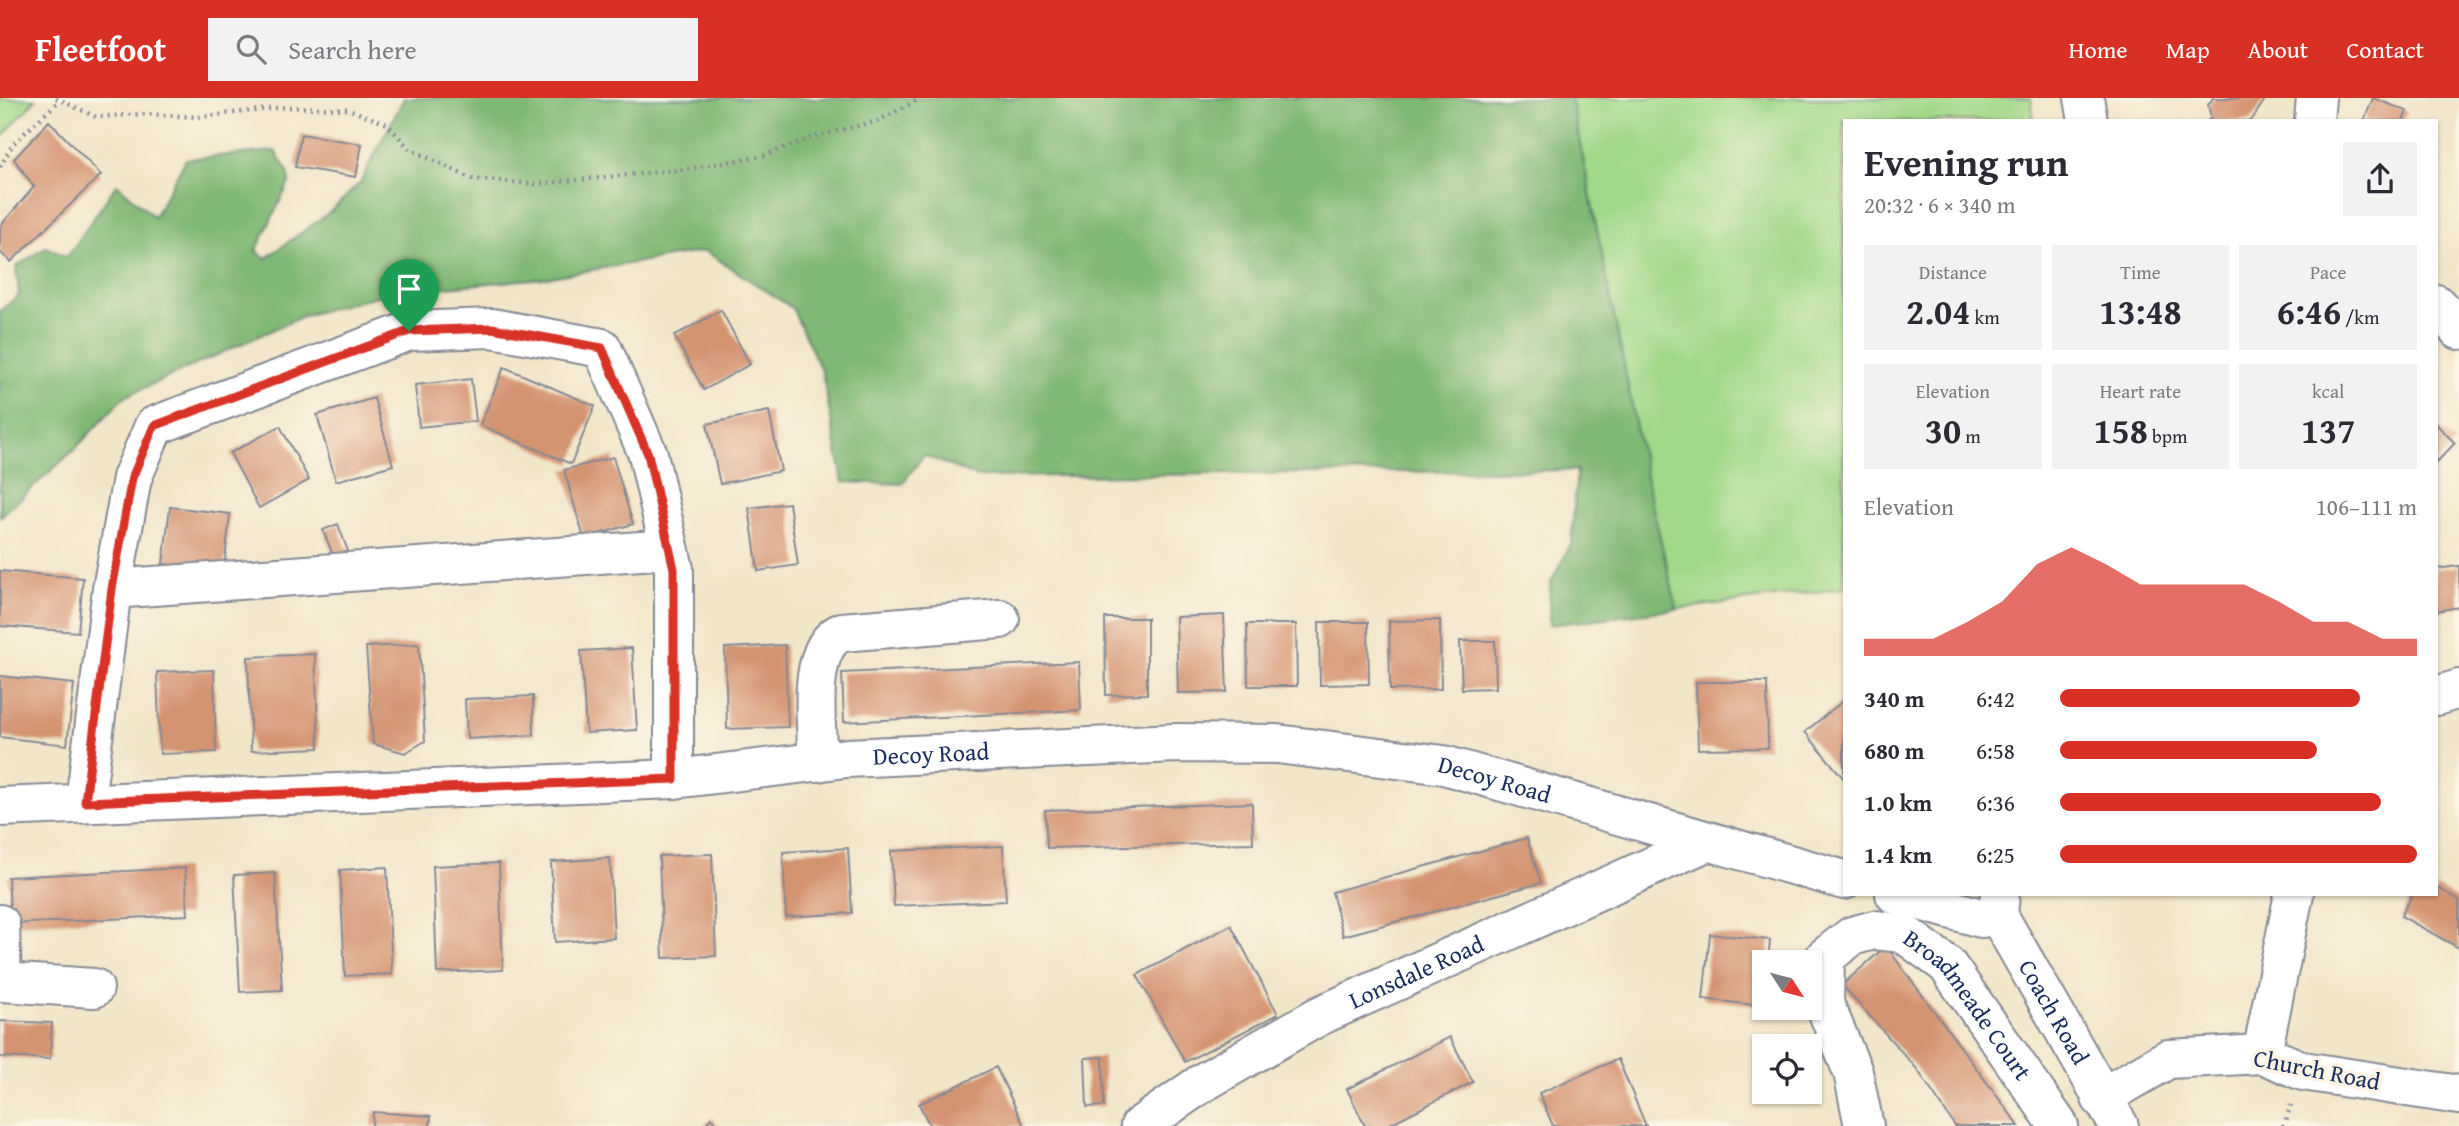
<!DOCTYPE html>
<html lang="en">
<head>
<meta charset="utf-8">
<style>
  body { margin:0; font-family:"Gentium Book Plus",serif; background:#f2f2f3; color:#2b2b33; height:100vh; display:flex; flex-direction:column; font-size:26px; white-space:nowrap }
  * { box-sizing:border-box; margin:0 }
  p { font-size:23px; color:#7c7c81 }
  .icon { flex:none; width:38px; height:38px; fill:none; stroke:currentColor; stroke-width:2; stroke-linecap:round; stroke-linejoin:round }
  .map { position:relative; flex:1; overflow:hidden }
  .drawer { position:absolute; left:1843px; top:21px; width:595px; height:777px; display:flex; flex-direction:column; background:#fff; border-radius:0px; box-shadow:0 2px 5px #0004 }
  .drawer>* { flex:none }
  .needle { width:46px; rotate:126deg }
  .fabs { position:absolute; left:1752px; top:852px; display:grid; gap:14px }
  .fabs a { display:grid; place-items:center; width:70px; height:70px; border-radius:0px; background:#fff; box-shadow:0 2px 5px #0004; font-size:35px }
  .pin { position:absolute; display:grid; place-items:center; width:60px; height:60px; color:#fff; margin:-72px -30px; border-radius:50% 50% 50% 0; rotate:-45deg; box-shadow:0 0 7px #0007 }
  .pin .icon { rotate:45deg }
  .round { display:grid; place-items:center; flex:none; width:74px; height:74px; border-radius:0px; background:#f2f2f3 }
  .head { display:flex; align-items:center; justify-content:space-between; height:119px; padding:0 21px }
  h1 { font-size:38px; font-weight:700; line-height:52px }
  .figures { display:grid; grid-template-columns:repeat(3,1fr); gap:10px; height:119px; padding:7px 21px }
  .figures div { display:grid; align-content:center; border-radius:0px; background:#f2f2f3; text-align:center }
  .figures b { font-size:35px; font-weight:700 }
  .figures small { font-size:19px; font-weight:400 }
  .figures p { font-size:19px }
  .chart { height:196px; padding:14px 21px }
  .chart p { display:flex; justify-content:space-between }
  .chart svg { width:100%; height:126px; margin-top:7px; fill:#d93025; opacity:.7 }
  ul { padding:0 21px; list-style:none; font-size:23px }
  li { display:grid; grid-template-columns:112px 84px 1fr; align-items:center; height:52px }
  li i { height:18px; border-radius:9px; background:#d93025 }
  header { display:flex; align-items:center; gap:42px; box-sizing:border-box; height:98px; padding:0 35px; background:#d93025; color:#fff }
  header strong { font-size:33px }
  nav { display:flex; gap:38px; margin-inline-start:auto; font-size:24px }
  .search { width:490px; height:63px; background:#f2f2f3; display:flex; align-items:center; gap:18px; box-sizing:border-box; padding:0 24px; border-radius:0px; color:#7c7c81; font-size:26px }
  .map>svg:first-child { display:block }
  .green { fill:#a1d889; stroke:#5e8474; stroke-width:2 }
  .forest { fill:#80b875; stroke:#4e746a; stroke-width:2 }
  .building { fill:#d49371 }
  .lines { fill:none; stroke-linecap:round; stroke-linejoin:round }
  .minor-casing { stroke:#868a94; stroke-width:42 }
  .path { stroke:#868a94; stroke-width:4.5; stroke-dasharray:2 5; stroke-linecap:butt }
  .minor { stroke:#fff; stroke-width:38 }
  .route-casing { stroke:#fff; stroke-width:14 }
  .route { stroke:#d93025; stroke-width:9 }
  .labels { text-anchor:middle; stroke-width:7; stroke-linejoin:round; paint-order:stroke }
  .street-label { font-size:24px; fill:#1b2f5e; stroke:#fcf5e5 }
</style>
</head>
<body>
<header>
<strong>Fleetfoot</strong>
<div class="search"><svg class="icon" aria-label="search" viewBox="0 0 24 24"><circle cx="10" cy="10" r="6"/><path d="M15 15l6 6"/></svg>Search here</div>
<nav><a>Home</a><a>Map</a><a>About</a><a>Contact</a></nav>
</header>
<div class="map">
<svg width="2459" height="1028" viewBox="0 0 2459 1028">
  <rect width="100%" height="100%" fill="#fcf5e5"/>
  <filter id="ink" filterUnits="userSpaceOnUse"><feTurbulence type="fractalNoise" baseFrequency=".0143" numOctaves="2"/><feDisplacementMap in="SourceGraphic" scale="14" xChannelSelector="R" yChannelSelector="G"/><feConvolveMatrix kernelMatrix="1 2 1 2 8 2 1 2 1" color-interpolation-filters="sRGB"/></filter>
  <filter id="wash" filterUnits="userSpaceOnUse"><feTurbulence type="fractalNoise" baseFrequency=".00686" numOctaves="4" result="noise"/><feDisplacementMap in="SourceGraphic" scale="28" xChannelSelector="R" yChannelSelector="G"/><feGaussianBlur stdDeviation="1.57" result="paint"/><feColorMatrix in="noise" values="0 0 0 0 0 0 0 0 0 0 0 0 0 0 0 0 0 1.4 0 .05"/><feComposite in="paint" operator="in"/></filter>
  <g filter="url(#wash)">
    <rect width="100%" height="100%" fill="#f2e6c9"/>
    <path class="green" d="M0 0 36 1 0 41Z
      M1571 0H2031L2034 23H1844V490L1677 511 1649 394Z"/>
    <path class="forest" d="M404 0H1571L1649 394 1677 511 1549 527 1550 486 1571 446 1577 372 977 379 924 357 902 386 843 384 822 274 792 210 705 153 544 180 391 194 303 218 124 299 74 352 0 419V213L19 197 16 169 46 149 67 159 117 86 154 119 186 61 275 53 288 74 290 83 256 153 266 160 330 114 360 85Z"/>
    <g id="blocks">
      <path class="building" d="M2213 0H2266L2251 23H2208L2211 19 2208 7Z
        M2373 0 2407 13 2403 23H2364Z
        M49 23 101 77 11 164 0 154V128L34 89 14 61Z
        M301 36 362 46 356 79 295 69Z
        M721 212 750 266 704 292 674 238Z
        M504 269 595 308 571 366 480 327Z
        M471 281 476 323 419 329 415 287Z
        M374 300 393 367 336 383 317 317Z
        M769 313 781 373 720 386 707 326Z
        M2436 326 2455 345 2436 365Z
        M280 328 309 382 259 410 230 355Z
        M613 359 633 426 584 440 564 372Z
        M789 405 798 467 758 473 749 410Z
        M170 409 230 416 224 472 163 466Z
        M338 426 353 467 339 472 323 432Z
        M2459 468V509L2436 513V471Z
        M0 473 83 480 78 534 0 528Z
        M1224 517 1227 594 1178 595 1176 519Z
        M1105 520H1147V596L1106 597Z
        M1440 522 1441 591 1390 592 1389 523Z
        M1319 524H1368L1369 586 1320 587Z
        M1247 526H1296L1297 588H1248Z
        M1460 543H1495L1496 590 1462 591Z
        M419 546 425 643 405 655 373 646 366 549Z
        M785 547 788 629 727 631 725 550Z
        M632 550 637 632 586 635 581 553Z
        M315 556 319 650 251 653 248 559Z
        M1079 564 1081 612 844 624 842 575Z
        M214 572 216 654 160 656 157 574Z
        M0 578 74 586 67 647 0 639Z
        M1696 584H1767L1768 650 1698 651Z
        M533 598 534 637 467 641 465 601Z
        M1844 602V681L1805 634Z
        M1252 705 1253 745 1047 750 1045 712Z
        M1527 740 1541 785 1343 838 1332 794Z
        M1003 748 1006 803 894 808 891 753Z
        M848 750 852 815 786 819 783 754Z
        M712 756 716 858 663 860 659 758Z
        M610 760 614 840 555 844 551 764Z
        M499 765 503 872 437 875 433 768Z
        M387 769 392 876 345 878 340 772Z
        M185 770 188 817 11 826 8 779Z
        M275 775 282 892 240 894 234 777Z
        M2436 789 2459 802V850L2401 818 2413 796H2436Z
        M1231 827 1278 916 1185 964 1137 877Z
        M1710 836 1770 842 1768 864H1764L1763 908 1703 901Z
        M1886 848 2019 1028H1955L1917 971 1842 887Z
        M0 923 52 925 50 961 0 959Z
        M1450 939 1473 984 1386 1028H1365L1347 991Z
        M1103 959 1104 1008 1087 1009 1085 960Z
        M1618 961 1646 1028H1553L1539 995Z
        M996 969 1024 1028H930L919 1006Z
        M373 1014 431 1018 430 1028H372Z
        M712 1020 719 1028H703Z"/>
    </g>
  </g>
  <g filter="url(#ink)">
    <use href="#blocks" fill-opacity="0" stroke="#868a94" stroke-width="2"/>
    <g class="lines">
      <defs>
        <g id="minor">
          <path d="M2084 0 2088 23"/>
          <path d="M2314 23 2316 0"/>
          <path d="M2436 206 2459 232"/>
          <path d="M112 491 669 451"/>
          <path d="M2436 598 2459 591"/>
          <path d="M818 664C817 630 805 549 842 534L1000 521"/>
          <path d="M85 704 112 491 132 380 154 328 409 233 492 230 602 250 648 356 674 471V681"/>
          <path id="s1" d="M0 709 674 681 847 660 1176 645 1277 646 1444 667 1844 782"/>
          <path d="M1895 796 1981 820 1998 817"/>
          <path id="s2" d="M2000 796 1998 817 2119 1028"/>
          <path d="M0 826 2 884 94 890"/>
          <path d="M2262 956 2294 796"/>
          <path d="M2101 1000 2168 961 2262 956 2303 973 2459 997"/>
          <path id="s3" d="M1140 1028 1202 985 1319 918 1706 744"/>
          <path id="s4" d="M1864 1028 1853 974 1824 905 1825 859 1852 838 1874 832 1903 835 1947 867 2059 1028"/>
        </g>
      </defs>
      <use href="#minor" class="minor-casing"/>
      <path class="path" d="M56 0 96 19 145 16 199 19 286 9 348 11 387 26 410 51 472 81 537 86 687 71 763 58 813 39 878 23 921 0
        M0 69 13 46 58 4
        M2283 1028 2291 1007"/>
      <use href="#minor" class="minor"/>
    </g>
  </g>
  <g class="lines" filter="url(#ink)">
    <defs>
      <path id="route" d="M492 230 602 250 648 356 674 471V681L85 704 112 491 132 380 154 328 409 233Z"/>
    </defs>
    <use href="#route" class="route-casing"/>
    <use href="#route" class="route"/>
  </g>
  <g class="labels">
    <g class="street-label">
      <text dy="8" stroke="none"><textPath href="#s1" startOffset="933">Decoy Road</textPath></text>
      <text dy="8" stroke="none"><textPath href="#s1" startOffset="1500">Decoy Road</textPath></text>
      <text dy="8" stroke="none"><textPath href="#s3" startOffset="317">Lonsdale Road</textPath></text>
      <text dy="8" stroke="none"><textPath href="#s4" startOffset="360">Broadmeade Court</textPath></text>
      <text dy="8" stroke="none"><textPath href="#s2" startOffset="133">Coach Road</textPath></text>
      <text transform="translate(2317 972) rotate(11)" y="8">Church Road</text>
    </g>
  </g>
</svg>
<div class="fabs">
<a><svg class="needle" viewBox="-14 -14 28 28"><path d="M0-13l5 13h-10z" fill="#e53935"/><path d="M0 13l5-13h-10z" fill="#7c7c81"/></svg></a>
<a><svg class="icon" aria-label="locate" viewBox="0 0 24 24"><circle cx="12" cy="12" r="6"/><path d="M12 2v4M12 18v4M2 12h4M18 12h4"/></svg></a>
</div>
<div class="pin" style="left:409px;top:233px;background:#1e9e55"><svg class="icon" aria-label="arrive" viewBox="0 0 24 24"><path d="M6 21V4h12l-3 4 3 4H6"/></svg></div>
<section class="drawer">
<div class="head"><div><h1>Evening run</h1><p>20:32 · 6 × 340 m</p></div><a class="round"><svg class="icon" aria-label="share" viewBox="0 0 24 24"><path d="M12 15V3M7 8l5-5 5 5M5 13v7h14v-7"/></svg></a></div>
<div class="figures">
<div><p>Distance</p><b>2.04<small> km</small></b></div>
<div><p>Time</p><b>13:48</b></div>
<div><p>Pace</p><b>6:46<small> /km</small></b></div>
</div>
<div class="figures">
<div><p>Elevation</p><b>30<small> m</small></b></div>
<div><p>Heart rate</p><b>158<small> bpm</small></b></div>
<div><p>kcal</p><b>137</b></div>
</div>
<div class="chart"><p><span>Elevation</span>106–111 m</p>
<svg viewBox="0 0 160 44" preserveAspectRatio="none"><path d="M0 44V38L10 38L20 38L30 32L40 25L50 12L60 6L70 12L80 19L90 19L100 19L110 19L120 25L130 32L140 32L150 38L160 38V44z"/></svg>
</div>
<ul>
<li><b>340 m</b>6:42<i style="width:84%"></i></li>
<li><b>680 m</b>6:58<i style="width:72%"></i></li>
<li><b>1.0 km</b>6:36<i style="width:90%"></i></li>
<li><b>1.4 km</b>6:25<i style="width:100%"></i></li>
</ul>
</section>
</div>
</body>
</html>
